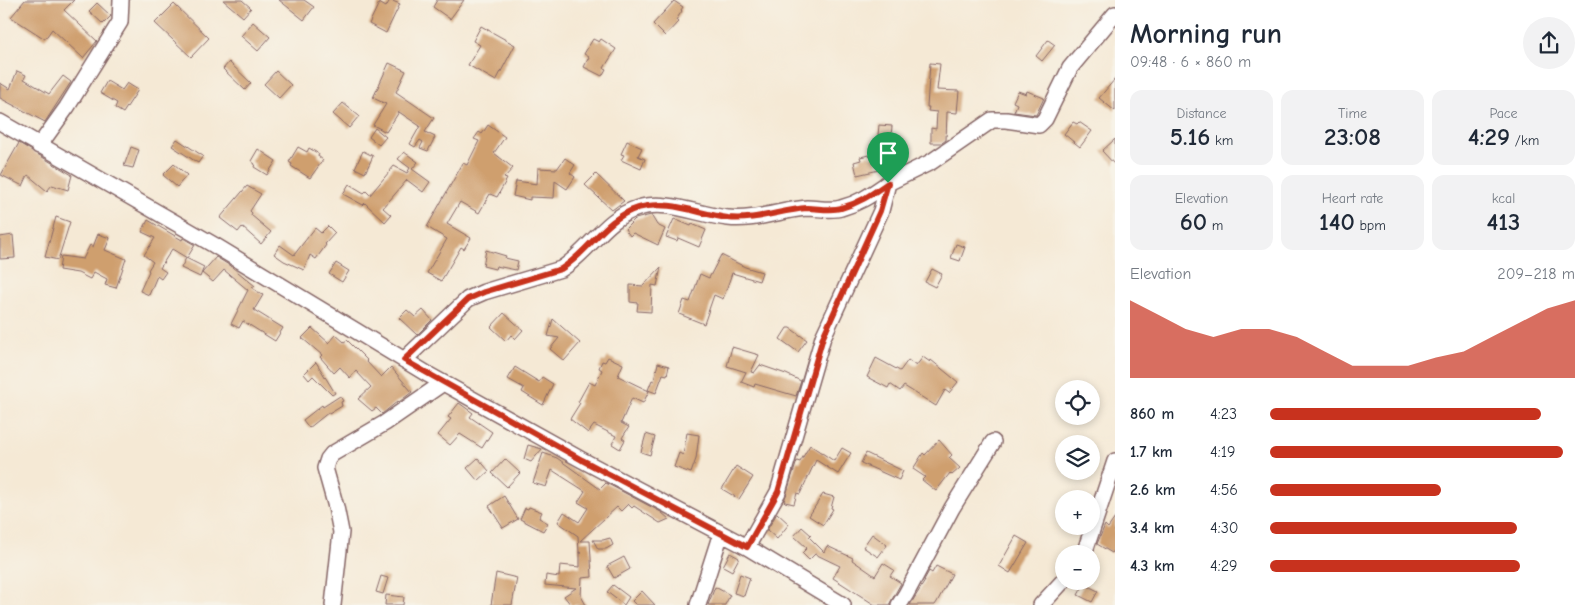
<!DOCTYPE html>
<html lang="en">
<head>
<meta charset="utf-8">
<style>
  body { margin:0; font-family:"Comic Neue",sans-serif; background:#f2f2f3; color:#1f2937; height:100vh; display:flex; flex-direction:column; font-size:19px; white-space:nowrap }
  * { box-sizing:border-box; margin:0 }
  p { font-size:16px; color:#747a83 }
  .icon { flex:none; width:28px; height:28px; fill:none; stroke:currentColor; stroke-width:2; stroke-linecap:round; stroke-linejoin:round }
  .map { position:relative; flex:1; overflow:hidden }
  .sheet { display:flex; flex-direction:column; background:#fff; width:475px }
  .sheet>* { flex:none }
  .tools { position:absolute; left:1055px; top:380px; display:grid; gap:10px }
  .tools a { display:grid; place-items:center; width:45px; height:45px; border-radius:50%; background:#fff; box-shadow:0 2px 8px #0003; font-size:25px }
  .pin { position:absolute; display:grid; place-items:center; width:42px; height:42px; color:#fff; margin:-51px -21px; border-radius:50% 50% 50% 0; rotate:-45deg; box-shadow:0 0 5px #0007 }
  .pin .icon { rotate:45deg }
  .round { display:grid; place-items:center; flex:none; width:52px; height:52px; border-radius:26px; background:#f2f2f3 }
  .head { display:flex; align-items:center; justify-content:space-between; height:85px; padding:0 15px }
  h1 { font-size:28px; font-weight:700; line-height:38px }
  .stats { display:grid; grid-template-columns:repeat(3,1fr); gap:8px; height:85px; padding:5px 15px }
  .stats div { display:grid; align-content:center; border-radius:12px; background:#f2f2f3; text-align:center }
  .stats b { font-size:25px; font-weight:700 }
  .stats small { font-size:14px; font-weight:400 }
  .stats p { font-size:14px }
  .chart { height:140px; padding:10px 15px }
  .chart p { display:flex; justify-content:space-between }
  .chart svg { width:100%; height:90px; margin-top:5px; fill:#c8321e; opacity:.7 }
  ul { padding:0 15px; list-style:none; font-size:16px }
  li { display:grid; grid-template-columns:80px 60px 1fr; align-items:center; height:38px }
  li i { height:12px; border-radius:6px; background:#c8321e }
  main { display:flex; flex:1; min-height:0 }
  .map>svg:first-child { display:block }
  .building { fill:#cf9f6e }
  .lines { fill:none; stroke-linecap:round; stroke-linejoin:round }
  .minor-casing { stroke:#866666; stroke-width:18 }
  .minor { stroke:#fff; stroke-width:15 }
  .route-casing { stroke:#fff; stroke-width:10 }
  .route { stroke:#c8321e; stroke-width:6 }
</style>
</head>
<body>
<main>
<div class="map">
<svg width="1115" height="605" viewBox="0 0 1115 605">
  <rect width="100%" height="100%" fill="#f7f3e8"/>
  <filter id="ink" filterUnits="userSpaceOnUse"><feTurbulence type="fractalNoise" baseFrequency=".02" numOctaves="2"/><feDisplacementMap in="SourceGraphic" scale="10" xChannelSelector="R" yChannelSelector="G"/><feConvolveMatrix kernelMatrix="1 2 1 2 8 2 1 2 1" color-interpolation-filters="sRGB"/></filter>
  <filter id="wash" filterUnits="userSpaceOnUse"><feTurbulence type="fractalNoise" baseFrequency=".0096" numOctaves="4" result="noise"/><feDisplacementMap in="SourceGraphic" scale="20" xChannelSelector="R" yChannelSelector="G"/><feGaussianBlur stdDeviation="1.12" result="paint"/><feColorMatrix in="noise" values="0 0 0 0 0 0 0 0 0 0 0 0 0 0 0 0 0 1.4 0 .05"/><feComposite in="paint" operator="in"/></filter>
  <g filter="url(#wash)">
    <rect width="100%" height="100%" fill="#f5e9d5"/>
    <g id="blocks">
      <path class="building" d="M25 0H74L64 10 97 41 83 58 52 29 45 39 11 17Z
        M223 0H242L251 8 243 17Z
        M279 0H304L314 7 304 20Z
        M390 0 400 4 386 33 369 24 379 3 386 7Z
        M437 0H464L450 19 433 7Z
        M674 1 683 7 681 10 682 11 676 20 678 22 665 36 653 24Z
        M97 3 111 16 103 24 89 11Z
        M174 4 209 38 191 57 155 23Z
        M253 22 270 37 258 51 241 36Z
        M481 26 515 45 496 81 468 65 480 45 473 41Z
        M593 39 599 42 601 39 616 49 604 68 606 69 602 76 584 67 589 57 584 54Z
        M1048 40 1055 45 1042 61 1036 56Z
        M229 62 251 83 245 90 223 69Z
        M389 63 406 71 396 92 434 118 425 132 435 137 428 151 420 148 423 142 420 140 415 147 410 144 420 126 399 112 386 132 373 125 386 104 373 98Z
        M930 63 940 64 937 90 959 91 957 113 947 112 946 140 942 143H931V128L936 129 937 112 928 111 929 107H927Z
        M17 71 26 75 24 79 49 94 63 76 71 82 45 122 0 98V83L10 89Z
        M276 71 291 85 279 98 264 84Z
        M1115 79V111L1099 98Z
        M107 81 122 90 127 83 138 90 123 113 115 108 117 103 100 93Z
        M1018 91 1026 94 1027 91 1044 98 1036 115 1014 112 1017 104 1013 102Z
        M343 103 359 116 349 128 333 114Z
        M1073 122 1077 124 1079 122 1092 131 1080 147 1064 134Z
        M488 125 505 137 494 153 513 168 504 178 507 179 497 197 490 194 479 213 460 202 447 224 471 238 464 249 461 247 441 281 427 273 447 239 427 227 463 163 467 165 479 141 474 139 479 132 482 134Z
        M879 125 892 126 891 137 878 135Z
        M375 128 386 137 379 145 369 137Z
        M177 139 203 156 198 163 172 146Z
        M1115 139V165L1102 151Z
        M627 141 642 148 638 156 645 159 641 169 621 160 624 155 621 154Z
        M19 143 72 175 68 190 52 185 47 191 28 175 23 186 1 175Z
        M131 147 139 150 133 168 124 166Z
        M298 147 307 152 309 148 319 154 318 156 323 160 310 178 291 166 292 164 289 162Z
        M258 149 276 161 267 175 254 167 255 164 251 161Z
        M363 151 373 156 365 173 355 168Z
        M404 152 418 162 412 169 430 182 423 192 407 180 383 208 391 215 385 222 365 203 363 205 343 194 349 184 364 193 366 191 370 195 394 166 407 173 410 168 398 159Z
        M869 155 870 157 876 156 879 170 857 175 854 162 861 160 860 157Z
        M565 158 575 165 570 173 575 177 567 189 555 181 554 198 530 197V200L513 196 516 181 537 184 538 168 557 169Z
        M174 164 187 175 177 187 163 175Z
        M596 174 624 201 612 210 585 185Z
        M247 186 261 194 250 211 252 213 251 215 271 232 261 244 242 227 238 232 220 218Z
        M651 215 657 225 665 229 658 245 633 233 630 236 625 229 635 219Z
        M56 217 70 222 58 260 45 257Z
        M674 219 691 226 692 224 706 230 699 247 678 238 677 241 666 237Z
        M148 220 182 240 183 238 195 245 187 258 172 249 160 268 166 272 161 279 157 276 149 295 140 291 149 271 148 270 153 262 144 255 155 238 142 232Z
        M328 226 335 233 325 244 326 245 316 259 310 255 304 270 284 261 274 254 280 245 294 255 315 228 321 233Z
        M98 234 110 238 105 250 126 259 116 288 105 285 107 279 94 272 90 279 78 273 59 270 61 256 83 259 90 245 93 247Z
        M13 235 15 258 0 259V237Z
        M956 244 965 247 960 261 951 258Z
        M486 250 506 256 505 258 518 261 516 270 496 266 495 269 483 266Z
        M721 255 745 267 762 272 759 281 732 273 723 299 714 295 704 324 679 314 684 300 690 302 700 274 709 278Z
        M216 257 232 267 255 286 252 288 263 295 254 310 283 328 275 341 243 321 239 328 231 324 248 290 224 270 213 282 202 273Z
        M186 258 204 267 200 277 181 268Z
        M336 263 349 271 342 282 329 274Z
        M661 267 657 286 652 285 651 312 637 311 638 303 630 302V285L643 286Z
        M932 269 942 274 935 287 925 282Z
        M407 310 415 317 423 310 432 320 417 335 399 318Z
        M504 313 523 330 515 339 511 335 506 341 491 327Z
        M553 319 580 343 564 361 550 349 559 338 548 336Z
        M312 328 329 343 336 335 344 342 347 340 367 360 366 361 381 377 391 367 412 392 399 402 398 401 382 414 376 408 372 411 358 399 371 387 356 371 350 378 340 367 334 373 320 357 322 355 302 338Z
        M787 328H790L807 340 798 352 780 339Z
        M732 347 759 355 751 372 754 373 760 365 786 374 801 381 796 396 755 384 754 387 741 382 746 372 727 366Z
        M608 357 623 364 618 376 649 391 643 403 632 398 621 423 629 427 622 438 625 440 620 449 612 444 616 436 594 425 588 433 570 419 580 403 578 402 589 382 595 385 602 370 599 368 602 361 605 362Z
        M923 357 930 362 931 360 958 382 949 393 945 390 936 406 904 386 900 391 890 384 888 388 867 377 876 358 900 371 908 360 916 366Z
        M316 362 335 393 332 395 313 376 309 380 304 374Z
        M658 363 669 366 667 375 663 374 656 393 648 390 652 380 654 381Z
        M515 367 539 382 542 377 553 384 543 405 522 392 524 388 508 379Z
        M340 396 343 401 341 402 342 406 329 414V412L309 428 303 420 322 405 323 407Z
        M459 403 473 413 470 417 492 432 482 448 460 434 450 445 438 435 451 419 448 417Z
        M687 433 699 435 696 459 691 473 674 467 679 453 683 455Z
        M646 434 655 437 650 455 641 452Z
        M939 440 952 455 949 458 960 468 952 475 950 473 936 491 922 480 925 477 913 469 923 453 925 455Z
        M528 445 542 449 531 462 524 459Z
        M810 445 834 461 842 448 851 453 838 474 816 460 800 494 797 493 794 504 785 502 784 501 797 461 800 462Z
        M543 453 557 458 600 489 606 483 661 512 669 519 660 523 634 506 632 508 628 504 621 511 617 507 580 541H590L592 577 582 578 581 596 586 605H571L564 596 576 588 545 585 546 575 559 577 560 565 580 567V553H582L579 552 578 536 558 522 564 512 579 522 588 508 578 502 585 491 552 470 546 487 533 483Z
        M866 453 903 471 899 480 861 463Z
        M478 458 489 471 478 481 467 468Z
        M505 459 520 473 507 487 492 473Z
        M736 466 753 477 739 499 722 489Z
        M823 494 834 497 831 508 833 509 823 525 809 516Z
        M504 496 518 519 503 528 489 506Z
        M529 507 542 512 539 518 548 523 543 531 520 519 525 508 528 509Z
        M777 513 789 524 777 539 767 530Z
        M1115 518V549L1112 553 1097 544 1105 525 1108 528Z
        M802 527 811 535 809 537 824 552 827 546 853 558 852 560 875 576 883 563 894 570 890 576 901 583 889 605H875L833 578 840 566 815 554 809 560 802 553 807 548 794 536Z
        M872 534 887 545 878 557 863 547Z
        M1016 536 1028 543 1010 573 999 566Z
        M610 538 613 545 606 549H598L593 540H603Z
        M730 553 739 558 732 571 723 566Z
        M624 557 630 569 614 578 607 566Z
        M936 566 952 574 937 602 935 605H910L925 581 924 580 929 571 932 573Z
        M496 573 517 578 512 605H491Z
        M740 574 750 578 744 596 734 593Z
        M381 576 388 578 383 594 376 592Z
        M1084 584 1098 591 1092 602 1078 595Z
        M613 585 629 597 624 605 607 592Z
        M715 587 730 595 725 605H708Z
        M642 591 655 605H636L632 601Z
        M386 595 404 597 403 605H385Z"/>
    </g>
  </g>
  <g filter="url(#ink)">
    <use href="#blocks" fill-opacity="0" stroke="#866666" stroke-width="1"/>
    <g class="lines">
      <defs>
        <path id="minor" d="M0 122 214 245 429 375 582 460 747 547 843 605
          M39 146 67 107 120 22 121 0
          M404 360 468 299 484 292 561 269C589 252 605 218 638 208 667 199 698 215 728 218 754 221 781 210 807 208 818 208 831 211 841 208 860 203 872 194 888 183
          M747 547 778 492 823 337 881 211 888 183 931 162 992 120H1006L1039 125 1045 119 1070 68 1115 14
          M1083 554 1086 548 1115 461
          M333 605 341 532 336 507 325 468 328 459 332 454 385 423 443 383
          M698 605 721 533
          M899 605 906 594 952 508 993 442
          M1041 605 1064 580"/>
      </defs>
      <use href="#minor" class="minor-casing"/>
      <use href="#minor" class="minor"/>
    </g>
  </g>
  <g class="lines" filter="url(#ink)">
    <defs>
      <path id="route" d="M888 183 880 211 823 337 778 492 747 547 582 460 404 360 468 299 484 292 561 269C589 252 605 218 638 208 667 199 699 214 728 218 754 221 781 210 807 208 818 208 831 211 841 208 860 203 872 194 888 183Z"/>
    </defs>
    <use href="#route" class="route-casing"/>
    <use href="#route" class="route"/>
  </g>
</svg>
<div class="tools">
<a><svg class="icon" aria-label="locate" viewBox="0 0 24 24"><circle cx="12" cy="12" r="6"/><path d="M12 2v4M12 18v4M2 12h4M18 12h4"/></svg></a>
<a><svg class="icon" aria-label="layers" viewBox="0 0 24 24"><path d="M12 4l9 5-9 5-9-5zM3 14l9 5 9-5"/></svg></a>
<a>+</a>
<a>−</a>
</div>
<div class="pin" style="left:888px;top:183px;background:#1e9e55"><svg class="icon" aria-label="arrive" viewBox="0 0 24 24"><path d="M6 21V4h12l-3 4 3 4H6"/></svg></div>
</div>
<section class="sheet">
<div class="head"><div><h1>Morning run</h1><p>09:48 · 6 × 860 m</p></div><a class="round"><svg class="icon" aria-label="share" viewBox="0 0 24 24"><path d="M12 15V3M7 8l5-5 5 5M5 13v7h14v-7"/></svg></a></div>
<div class="stats">
<div><p>Distance</p><b>5.16<small> km</small></b></div>
<div><p>Time</p><b>23:08</b></div>
<div><p>Pace</p><b>4:29<small> /km</small></b></div>
</div>
<div class="stats">
<div><p>Elevation</p><b>60<small> m</small></b></div>
<div><p>Heart rate</p><b>140<small> bpm</small></b></div>
<div><p>kcal</p><b>413</b></div>
</div>
<div class="chart"><p><span>Elevation</span>209–218 m</p>
<svg viewBox="0 0 160 44" preserveAspectRatio="none"><path d="M0 44V6L10 13L20 20L30 24L40 20L50 20L60 24L70 31L80 38L90 38L100 38L110 34L120 31L130 24L140 17L150 10L160 6V44z"/></svg>
</div>
<ul>
<li><b>860 m</b>4:23<i style="width:89%"></i></li>
<li><b>1.7 km</b>4:19<i style="width:96%"></i></li>
<li><b>2.6 km</b>4:56<i style="width:56%"></i></li>
<li><b>3.4 km</b>4:30<i style="width:81%"></i></li>
<li><b>4.3 km</b>4:29<i style="width:82%"></i></li>
</ul>
</section>
</main>
</body>
</html>
